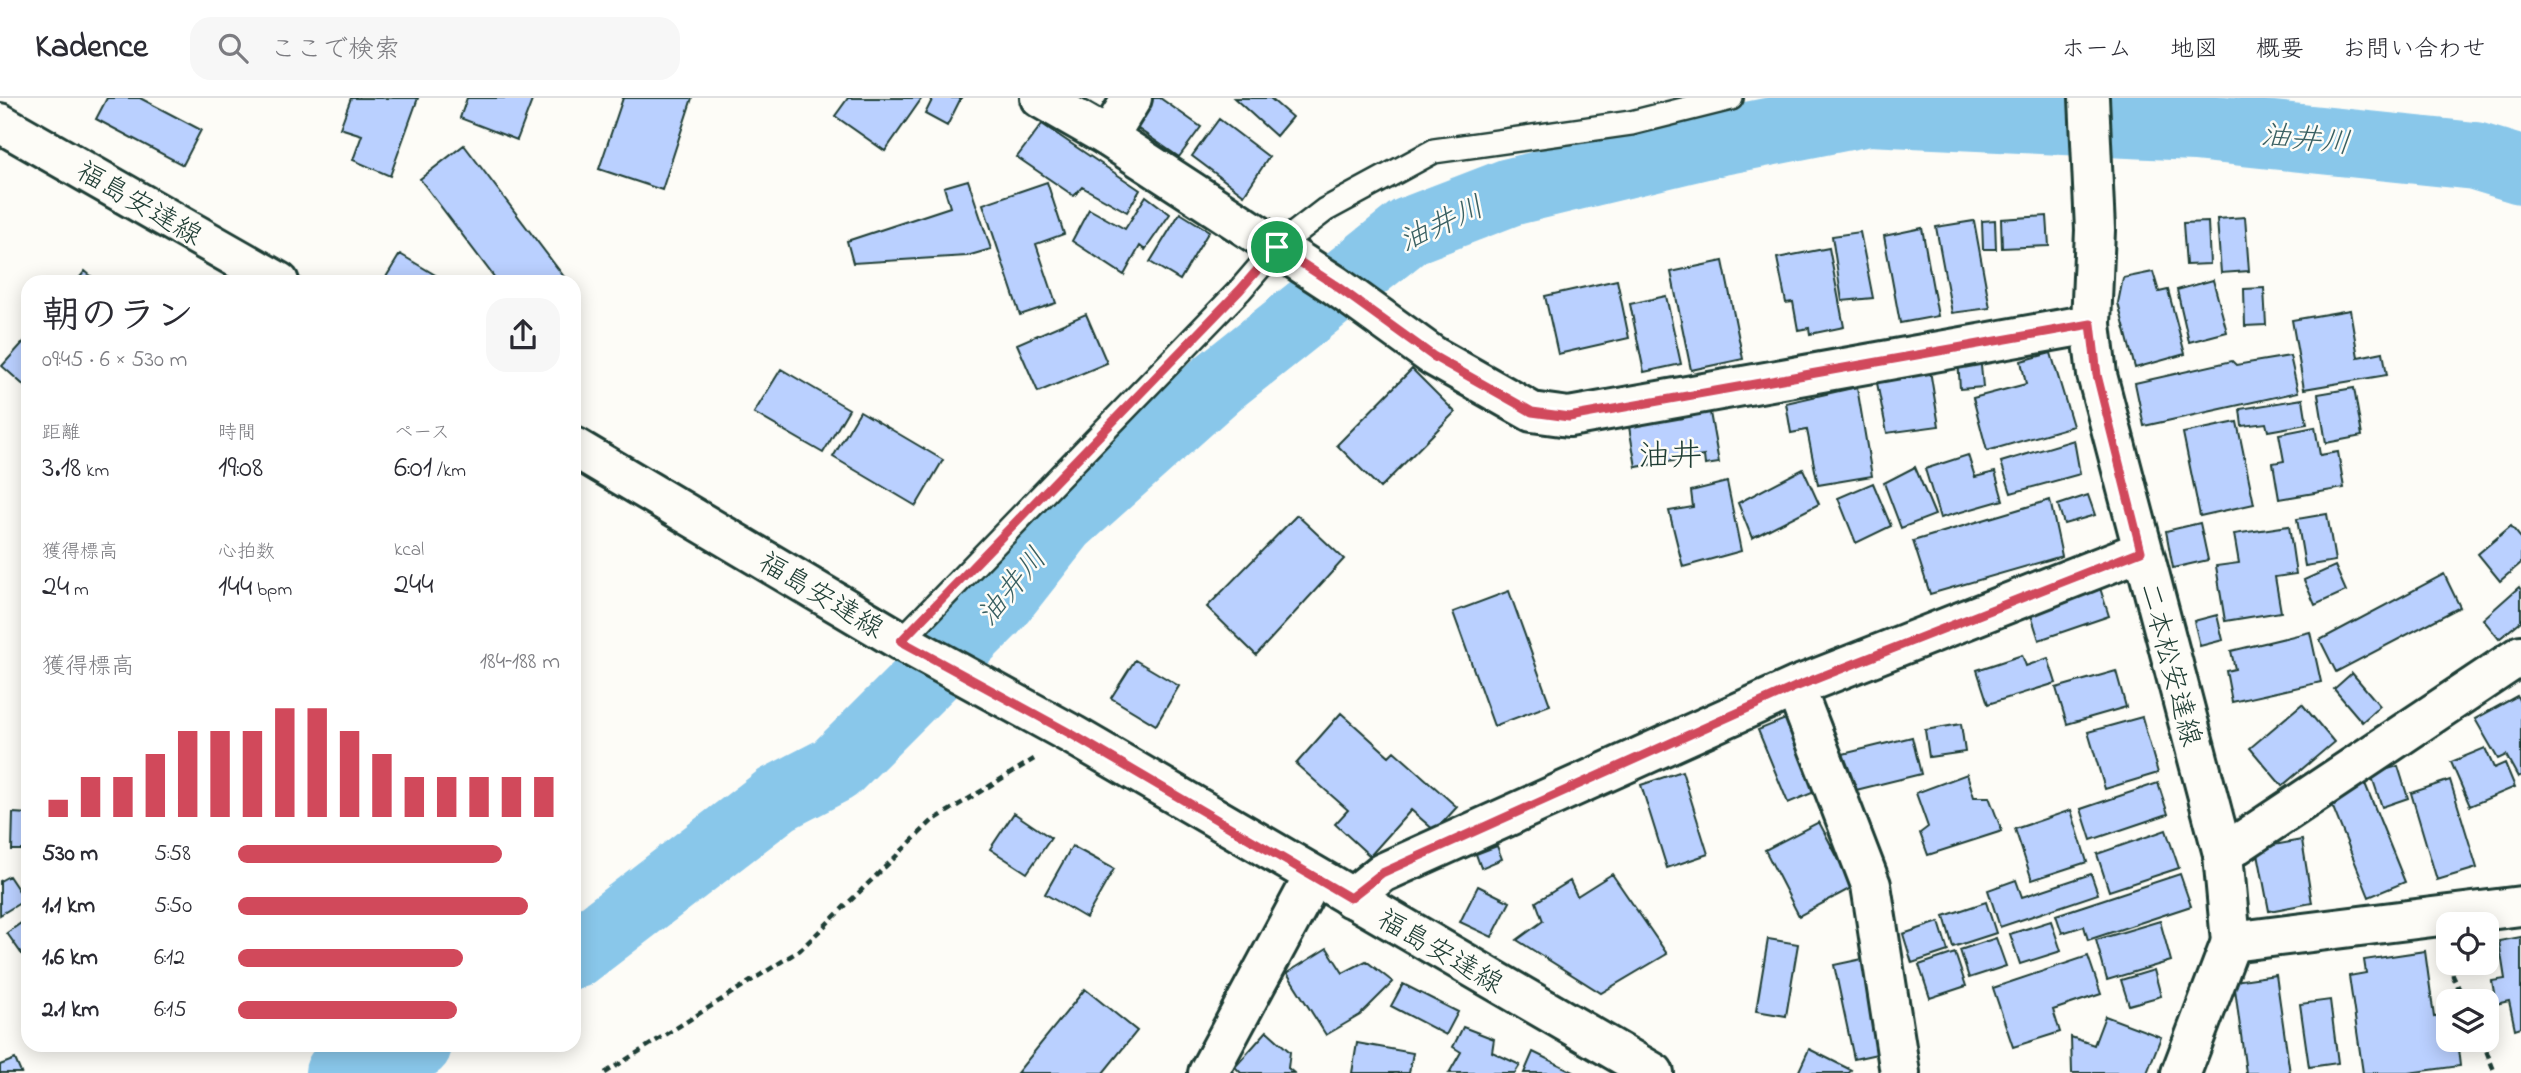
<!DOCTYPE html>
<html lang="ja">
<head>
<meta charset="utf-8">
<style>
  body { margin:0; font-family:"Indie Flower","Klee One",sans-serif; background:#f7f7f7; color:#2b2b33; height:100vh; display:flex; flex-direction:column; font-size:26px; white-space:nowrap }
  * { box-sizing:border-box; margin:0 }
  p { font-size:23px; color:#7c7c81 }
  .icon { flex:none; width:38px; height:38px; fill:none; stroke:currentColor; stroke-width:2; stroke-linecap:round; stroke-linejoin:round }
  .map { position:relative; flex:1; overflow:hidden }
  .sheet { position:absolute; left:21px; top:177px; width:560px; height:777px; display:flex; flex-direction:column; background:#fff; border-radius:21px; box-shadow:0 4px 18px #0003 }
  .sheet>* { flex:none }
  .controls { position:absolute; left:2436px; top:814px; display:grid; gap:14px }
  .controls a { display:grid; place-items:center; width:63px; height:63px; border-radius:14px; background:#fff; box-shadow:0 4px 18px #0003; font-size:35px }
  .pin { position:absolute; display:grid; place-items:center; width:60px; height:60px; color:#fff; margin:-30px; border:4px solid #fff; border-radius:50%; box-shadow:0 2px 7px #0007 }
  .round { display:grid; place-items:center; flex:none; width:74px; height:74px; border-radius:21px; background:#f7f7f7 }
  .headline { display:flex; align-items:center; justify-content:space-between; height:119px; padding:0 21px }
  h1 { font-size:38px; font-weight:600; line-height:52px }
  .metrics { display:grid; grid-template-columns:repeat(3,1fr); gap:10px; height:119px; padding:7px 21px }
  .metrics div { display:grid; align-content:center }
  .metrics b { font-size:30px; font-weight:600 }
  .metrics small { font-size:19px; font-weight:400 }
  .metrics p { font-size:19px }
  .chart { height:196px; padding:14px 21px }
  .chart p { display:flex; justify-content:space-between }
  .chart svg { width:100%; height:126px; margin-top:7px; stroke:#d1495b; stroke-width:6 }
  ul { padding:0 21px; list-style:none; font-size:23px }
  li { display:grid; grid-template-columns:112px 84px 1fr; align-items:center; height:52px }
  li i { height:18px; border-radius:9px; background:#d1495b }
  header { display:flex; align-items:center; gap:42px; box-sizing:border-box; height:98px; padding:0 35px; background:#fff; border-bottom:2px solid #e1e1e2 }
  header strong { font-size:33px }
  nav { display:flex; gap:38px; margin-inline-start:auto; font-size:24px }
  .search { width:490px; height:63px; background:#f7f7f7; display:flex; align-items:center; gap:18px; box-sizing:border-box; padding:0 24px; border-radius:21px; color:#7c7c81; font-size:26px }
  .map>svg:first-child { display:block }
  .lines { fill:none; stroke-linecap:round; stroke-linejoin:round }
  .river { stroke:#89c7ea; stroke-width:68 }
  .building { fill:#bad0ff; stroke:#1f3d34; stroke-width:2 }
  .service-casing { stroke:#1f3d34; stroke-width:28 }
  .minor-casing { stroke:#1f3d34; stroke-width:44 }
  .tertiary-casing { stroke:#1f3d34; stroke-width:44 }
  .secondary-casing { stroke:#1f3d34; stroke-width:44 }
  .path { stroke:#1f3d34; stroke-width:4.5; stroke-dasharray:7 5; stroke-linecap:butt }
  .service { stroke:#fdfcf7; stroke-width:23 }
  .minor { stroke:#fdfcf7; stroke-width:38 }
  .tertiary { stroke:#fdfcf7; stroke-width:38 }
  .secondary { stroke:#fdfcf7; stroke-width:38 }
  .route-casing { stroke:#fff; stroke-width:14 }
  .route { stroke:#d1495b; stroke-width:9 }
  .labels { text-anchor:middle; stroke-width:5; stroke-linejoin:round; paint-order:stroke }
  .street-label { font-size:28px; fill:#1f3d34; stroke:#fdfcf7 }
  .water-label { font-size:30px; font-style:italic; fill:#3a6062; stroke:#fdfcf7 }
  .quarter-label { font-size:32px; fill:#1f3d34; stroke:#fdfcf7 }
</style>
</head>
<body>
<header>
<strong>Kadence</strong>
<div class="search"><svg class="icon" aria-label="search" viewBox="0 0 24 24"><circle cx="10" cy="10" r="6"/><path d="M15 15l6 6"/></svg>ここで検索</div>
<nav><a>ホーム</a><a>地図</a><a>概要</a><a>お問い合わせ</a></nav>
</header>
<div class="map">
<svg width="2521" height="975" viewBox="0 0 2521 975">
  <rect width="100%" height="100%" fill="#fdfcf7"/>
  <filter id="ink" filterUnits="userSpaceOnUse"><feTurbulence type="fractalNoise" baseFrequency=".0143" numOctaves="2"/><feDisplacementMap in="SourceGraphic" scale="14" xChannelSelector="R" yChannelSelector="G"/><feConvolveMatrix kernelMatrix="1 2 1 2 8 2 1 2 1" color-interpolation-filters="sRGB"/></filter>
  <g filter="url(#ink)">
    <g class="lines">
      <path class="river" d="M574 857 777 701 835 671 993 513 1063 424 1218 285 1409 133 1510 94 1717 44 1869 14 2195 29 2475 58 2521 72
        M339 975 418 947"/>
    </g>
    <path class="building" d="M107 0H140L201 32 183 67 96 21Z
      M351 0H418L390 78 353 62 362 37 340 30Z
      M467 0H533L517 42 460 20Z
      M623 0H692L662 92 599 71Z
      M848 0H922L885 53 835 18Z
      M933 0H961L947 28 925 16Z
      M1153 0H1160L1201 29 1179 59 1134 28Z
      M1234 0H1270L1292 19 1276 38Z
      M1219 21 1269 59 1244 97 1192 58Z
      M1042 26 1140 92 1127 114 1082 89 1074 98 1017 59Z
      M464 47 568 184H498L420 81Z
      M968 82 991 151 967 158 853 165 847 143 950 109 944 89Z
      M1047 84 1064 136 1036 146 1056 205 1020 217 983 106Z
      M1146 98 1170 116 1145 152 1140 148 1124 177 1072 143 1089 111 1125 131Z
      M1180 115 1209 133 1180 182 1150 164Z
      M2047 118 2049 148 2002 150 2001 121Z
      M2245 119 2249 173 2221 175 2217 121Z
      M1995 122 1996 151H1983L1982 123Z
      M1974 123 1990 210 1952 215 1936 129Z
      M2208 124 2210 166 2186 167 2183 125Z
      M1922 130 1938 218 1900 225 1884 138Z
      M1860 134 1873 200 1842 203 1832 138Z
      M1829 150 1844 229 1810 236 1809 230 1798 232 1793 204 1786 205 1777 160Z
      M400 156 447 184H383Z
      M1723 163 1743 261 1691 272 1671 174Z
      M85 173 98 184H76Z
      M2153 174 2159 194 2168 192 2185 256 2135 270 2118 205 2123 180Z
      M1617 182 1629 240 1558 256 1545 198Z
      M2213 182 2227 234 2189 244 2177 192Z
      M2264 190 2266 227 2245 228 2244 191Z
      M1666 198 1681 266 1644 274 1630 206Z
      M2350 212 2358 259 2383 254 2387 277 2304 291 2292 222Z
      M1086 216 1107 265 1038 294 1017 246Z
      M28 239V291L2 268Z
      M2051 255 2073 328 1987 353 1973 300 2026 286 2021 263Z
      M1980 257 1983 289 1960 291 1958 260Z
      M2290 258 2298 294 2144 328 2135 285 2232 263 2236 267Z
      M1929 266 1939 328 1887 335 1875 275Z
      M781 271 849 311 823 355 754 315Z
      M1412 271 1455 314 1380 390 1337 347Z
      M1857 289 1872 378 1818 387 1807 332 1791 335 1786 305Z
      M2354 290 2362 338 2326 345 2318 296Z
      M2303 301 2307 326 2268 333 2266 325 2242 328 2240 311Z
      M1709 309 1719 365 1705 367 1704 358 1636 369 1628 323Z
      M860 313 943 362 916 408 833 359Z
      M2237 324 2254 406 2200 418 2183 335Z
      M2315 329 2320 357 2338 354 2344 390 2279 401 2273 365 2284 363 2279 336Z
      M2074 342 2080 376 2011 395 2001 364Z
      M1968 357 1975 379 1995 374 2003 402 1940 420 1925 371Z
      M1915 369 1935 417 1901 430 1884 385Z
      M1803 371 1819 406 1752 440 1738 405Z
      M1727 384 1741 453 1683 469 1669 413 1693 409 1691 393Z
      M1873 385 1891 428 1856 445 1838 400Z
      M2088 397 2095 417 2064 426 2058 407Z
      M2050 402 2062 458 1930 496 1913 443Z
      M2327 416 2335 463 2305 468 2297 421Z
      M1297 417 1344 461 1256 557 1207 509Z
      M2200 425 2208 462 2173 470 2166 433Z
      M2289 428 2296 476 2275 479 2281 514 2225 523 2216 468 2239 465 2234 436Z
      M2511 428 2521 440V465L2500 483 2478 456Z
      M2335 468 2346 493 2315 507 2304 482Z
      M2444 476 2460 509 2336 574 2320 542Z
      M2519 489 2521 492V523L2499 541 2483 521Z
      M2100 490 2109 518 2039 542 2030 514Z
      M1509 493 1550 607 1494 628 1453 514Z
      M2217 517 2223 542 2200 548 2194 523Z
      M2310 534 2321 584 2232 604 2226 573 2235 571 2231 553Z
      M2022 557 2026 568 2048 560 2056 585 1988 606 1977 572Z
      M1135 562 1179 588 1156 627 1111 600Z
      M2116 573 2126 609 2067 626 2056 590Z
      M2352 575 2380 608 2362 624 2334 591Z
      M2517 598 2521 606V677L2518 679 2506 657 2498 661 2475 621Z
      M2302 606 2334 644 2282 688 2250 650Z
      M1341 615 1389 658 1394 653 1457 709 1435 733 1411 712 1370 758 1335 726 1348 712 1296 666Z
      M2142 619 2158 675 2105 691 2088 634Z
      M1788 620 1817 693 1788 705 1758 632Z
      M1961 626 1965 654 1929 659 1925 632Z
      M1912 639 1921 676 1852 693 1843 656Z
      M2485 650 2494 670 2505 665 2515 689 2470 708 2451 664Z
      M2398 668 2408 700 2382 709 2371 676Z
      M1682 673 1708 756 1667 770 1641 687Z
      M1967 676 1974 699H1989L2002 733 1928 757 1920 735 1928 729 1916 695Z
      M2450 682 2477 770 2437 782 2411 695Z
      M2364 683 2405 784 2369 799 2328 697Z
      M2158 685 2168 716 2091 742 2081 711Z
      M2071 712 2087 764 2032 782 2015 731Z
      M13 715 28 716V752H12Z
      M1014 715 1051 740 1027 775 990 751Z
      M1819 724 1853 789 1799 818 1765 752Z
      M2166 732 2179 770 2109 793 2097 756Z
      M2302 742 2312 805 2269 813 2257 750Z
      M1072 748 1114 771 1086 820 1045 796Z
      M1497 748 1502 761 1481 770 1476 756Z
      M1612 776 1667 856 1601 895 1517 842 1543 823 1536 804 1570 783 1577 798Z
      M2091 776 2098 796 2000 829 1988 792 2016 782 2022 799Z
      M2180 776 2191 808 2088 842 2084 828 2062 835 2056 817Z
      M9 778 25 802 0 817V783Z
      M1478 788 1510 804 1492 839 1460 824Z
      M1986 804 1996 835 1953 849 1944 818Z
      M28 820V865L7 835Z
      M2051 823 2061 853 2020 866 2010 836Z
      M2160 823 2171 863 2107 882 2096 842Z
      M1939 824 1948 853 1912 865 1903 836Z
      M2521 839V929L2515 931 2509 903 2496 906 2492 883 2505 881 2499 843Z
      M1996 840 2006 868 1969 880 1960 852Z
      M1768 841 1798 846 1786 918 1756 913Z
      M1327 850 1343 875 1366 863 1393 884 1360 917 1326 937 1287 875Z
      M2425 853 2434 919 2448 917V942H2457L2460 968 2408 975H2363L2349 878 2366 875 2364 862Z
      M1955 855 1966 888 1930 900 1919 867Z
      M2088 858 2101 896 2053 912 2060 934 2013 949 1993 890Z
      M1867 860 1886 954 1854 961 1834 867Z
      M2154 872 2161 898 2129 907 2121 882Z
      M2276 877 2290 975H2246L2234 883Z
      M1403 886 1458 914 1446 937 1391 908Z
      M1085 891 1137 933 1103 975H1017Z
      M2330 902 2338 965 2309 969 2300 906Z
      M2105 918 2161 939 2147 975H2072L2071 939 2094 947Z
      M1463 929 1494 941 1492 954 1520 967 1515 975H1449L1461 954 1453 949Z
      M1267 933 1290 954 1288 970 1294 975H1241L1235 969Z
      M1357 945 1413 955 1409 975H1352Z
      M1809 951 1851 972 1849 975H1798Z
      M1533 954 1574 974V975H1524Z
      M15 961 21 975H0V967Z"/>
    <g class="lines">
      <defs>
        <path id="service" d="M901 543 1240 192 1277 149 1325 112 1434 53 1631 25 1731 0"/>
        <path id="minor" d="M1108 39 1132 0
          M1795 589 1871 787 1900 975
          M2223 756 2521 557
          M1351 800 1382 775 1795 589 2141 453
          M2181 975 2231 844"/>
        <path id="tertiary" d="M2089 0 2095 132 2091 226
          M1208 975 1314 778"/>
        <path id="secondary" d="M1040 0 1108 39 1335 187 1433 258 1532 314 1569 319 2091 226 2097 277 2223 756 2231 844 2521 808
          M0 25 279 184
          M574 349 901 543 1073 637 1654 975"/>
      </defs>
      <use href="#service" class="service-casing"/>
      <use href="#minor" class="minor-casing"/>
      <use href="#tertiary" class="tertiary-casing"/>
      <use href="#secondary" class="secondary-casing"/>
      <path class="path" d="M2452 864 2453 878 2465 903
        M2482 942 2495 975
        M605 975 800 852 932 723 1034 661"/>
      <use href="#service" class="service"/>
      <use href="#minor" class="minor"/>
      <use href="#tertiary" class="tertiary"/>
      <use href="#secondary" class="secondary"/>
    </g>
  </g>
  <g class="lines" filter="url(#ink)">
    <defs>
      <path id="route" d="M1277 149 1335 187 1433 258 1532 314 1569 319 2091 226 2097 277 2141 453 1795 589 1382 775 1350 800 1073 637 901 543 1240 192Z"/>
    </defs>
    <use href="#route" class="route-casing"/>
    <use href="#route" class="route"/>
  </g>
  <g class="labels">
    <g class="street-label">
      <text transform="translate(140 104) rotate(30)" y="10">福島安達線</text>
      <text transform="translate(822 496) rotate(31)" y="10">福島安達線</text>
      <text transform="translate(2172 566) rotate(75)" y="10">二本松安達線</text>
      <text transform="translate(1441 852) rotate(30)" y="10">福島安達線</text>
    </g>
    <g class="water-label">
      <text transform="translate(2306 40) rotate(6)" y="10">油井川</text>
      <text transform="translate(1441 125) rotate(-25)" y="10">油井川</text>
      <text transform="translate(1011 488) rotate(-50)" y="10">油井川</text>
    </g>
    <g class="quarter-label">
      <text x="1670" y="367">油井</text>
    </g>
  </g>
</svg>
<div class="controls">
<a><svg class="icon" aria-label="locate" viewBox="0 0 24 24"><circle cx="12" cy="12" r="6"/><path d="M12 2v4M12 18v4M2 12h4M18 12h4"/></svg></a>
<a><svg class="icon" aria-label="layers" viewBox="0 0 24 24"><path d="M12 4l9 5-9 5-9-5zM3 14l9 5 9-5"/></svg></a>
</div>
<div class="pin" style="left:1277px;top:149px;background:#1e9e55"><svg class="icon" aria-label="arrive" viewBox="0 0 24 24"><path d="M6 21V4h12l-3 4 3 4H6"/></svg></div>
<section class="sheet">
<div class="headline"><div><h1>朝のラン</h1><p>09:45 · 6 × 530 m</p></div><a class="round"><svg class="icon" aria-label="share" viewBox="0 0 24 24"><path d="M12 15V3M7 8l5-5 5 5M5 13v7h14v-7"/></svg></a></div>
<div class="metrics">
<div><p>距離</p><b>3.18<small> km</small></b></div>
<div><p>時間</p><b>19:08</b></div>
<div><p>ペース</p><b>6:01<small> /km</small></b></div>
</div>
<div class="metrics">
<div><p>獲得標高</p><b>24<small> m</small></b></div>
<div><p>心拍数</p><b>144<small> bpm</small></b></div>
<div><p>kcal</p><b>244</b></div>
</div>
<div class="chart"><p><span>獲得標高</span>184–188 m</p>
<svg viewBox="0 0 160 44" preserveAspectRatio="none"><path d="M5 44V38M15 44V30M25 44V30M35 44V22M45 44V14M55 44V14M65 44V14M75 44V6M85 44V6M95 44V14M105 44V22M115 44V30M125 44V30M135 44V30M145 44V30M155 44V30"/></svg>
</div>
<ul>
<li><b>530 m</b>5:58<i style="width:82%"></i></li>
<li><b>1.1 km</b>5:50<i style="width:90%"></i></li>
<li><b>1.6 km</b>6:12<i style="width:70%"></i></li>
<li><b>2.1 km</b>6:15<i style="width:68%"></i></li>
</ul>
</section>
</div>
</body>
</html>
